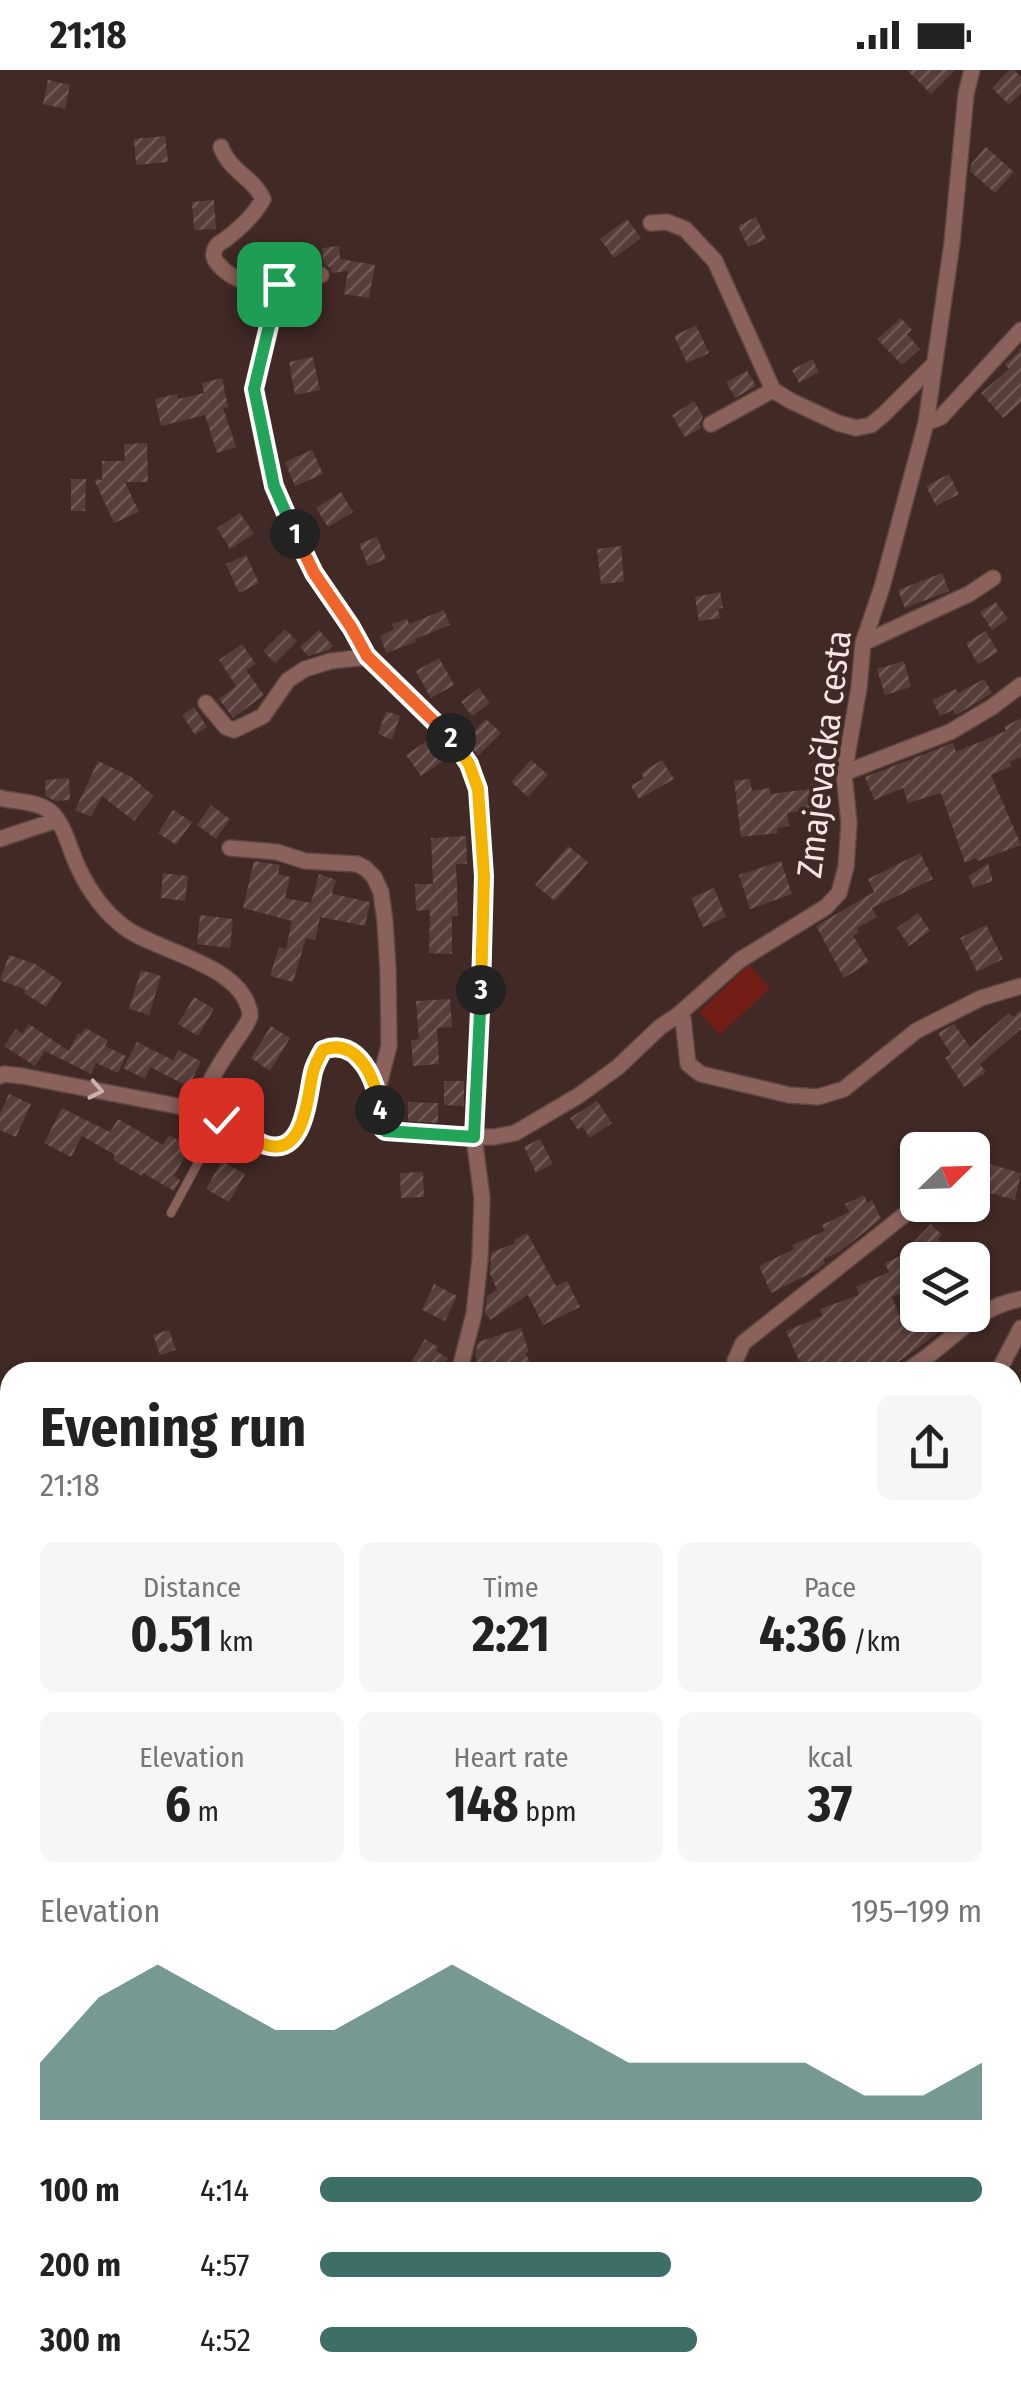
<!DOCTYPE html>
<html lang="en">
<head>
<meta charset="utf-8">
<style>
  body { margin:0; font-family:"Fira Sans Condensed",sans-serif; background:#f6f6f6; color:#222; height:100vh; display:flex; flex-direction:column; font-size:38px; white-space:nowrap }
  * { box-sizing:border-box; margin:0 }
  p { font-size:32px; color:#767676 }
  .icon { flex:none; width:55px; height:55px; fill:none; stroke:currentColor; stroke-width:2; stroke-linecap:round; stroke-linejoin:round }
  .map { position:relative; flex:1; overflow:hidden }
  .panel { position:absolute; left:0px; top:1292px; width:1022px; height:1038px; display:flex; flex-direction:column; background:#fff; border-radius:30px 30px 0 0; box-shadow:0 2px 8px #0004 }
  .panel>* { flex:none }
  .needle { width:65px; rotate:67deg }
  .controls { position:absolute; left:900px; top:1062px; display:grid; gap:20px }
  .controls a { display:grid; place-items:center; width:90px; height:90px; border-radius:15px; background:#fff; box-shadow:0 2px 8px #0004; font-size:50px }
  .pin { position:absolute; display:grid; place-items:center; width:85px; height:85px; color:#fff; margin:-42px; border-radius:20px; box-shadow:0 5px 15px #0006 }
  .km { position:absolute; width:50px; height:50px; margin:-25px; border-radius:50%; background:#222; color:#fff; font-size:28px; line-height:50px; text-align:center }
  .round { display:grid; place-items:center; flex:none; width:105px; height:105px; border-radius:15px; background:#f6f6f6 }
  .head { display:flex; align-items:center; justify-content:space-between; height:170px; padding:0 40px }
  h1 { font-size:55px; font-weight:700; line-height:75px }
  .figures { display:grid; grid-template-columns:repeat(3,1fr); gap:15px; height:170px; padding:10px 40px }
  .figures div { display:grid; align-content:center; border-radius:15px; background:#f6f6f6; text-align:center }
  .figures b { font-size:50px; font-weight:700 }
  .figures small { font-size:28px; font-weight:400 }
  .figures p { font-size:28px }
  .chart { height:280px; padding:20px 40px }
  .chart p { display:flex; justify-content:space-between }
  .chart svg { width:100%; height:180px; margin-top:10px; fill:#3d6f66; opacity:.7 }
  ul { padding:0 40px; list-style:none; font-size:32px }
  li { display:grid; grid-template-columns:160px 120px 1fr; align-items:center; height:75px }
  li i { height:25px; border-radius:12px; background:#3d6f66 }
  .status { display:flex; justify-content:space-between; align-items:center; height:70px; padding:0 50px; background:#fff; direction:ltr }
  .status svg { height:28px; fill:currentColor }
  .map>svg:first-child { display:block }
  .built { fill:#50322e }
  .grass { fill:url(#grass-dots) }
  .pitch { fill:#731d17 }
  .lines { fill:none; stroke-linecap:round; stroke-linejoin:round }
  .river { stroke:#b5584d; stroke-width:30 }
  .building { fill:url(#building-hatch) }
  .service-casing { stroke:#5e4743; stroke-width:10 }
  .minor-casing { stroke:#5e4743; stroke-width:18 }
  .secondary-casing { stroke:#5e4743; stroke-width:25 }
  .path { stroke:#7a6561; stroke-width:2.5; stroke-dasharray:8 8; stroke-linecap:butt }
  .service { stroke:#8a615b; stroke-width:8 }
  .minor { stroke:#8a615b; stroke-width:15 }
  .secondary { stroke:#bd7b72; stroke-width:22 }
  .oneway { stroke:#cbb1ad }
  .split-1-casing { stroke:#fff; stroke-width:20 }
  .split-2-casing { stroke:#fff; stroke-width:20 }
  .split-3-casing { stroke:#fff; stroke-width:20 }
  .split-4-casing { stroke:#fff; stroke-width:20 }
  .split-5-casing { stroke:#fff; stroke-width:20 }
  .split-1 { stroke:#22a559; stroke-width:12 }
  .split-2 { stroke:#f0652b; stroke-width:12 }
  .split-3 { stroke:#f5b400; stroke-width:12 }
  .split-4 { stroke:#22a559; stroke-width:12 }
  .split-5 { stroke:#f5b400; stroke-width:12 }
  .labels { text-anchor:middle; stroke-width:8; stroke-linejoin:round; paint-order:stroke }
  .street-label { font-size:35px; fill:#f6e6e3; stroke:#412925 }
</style>
</head>
<body>
<div class="status"><b>21:18</b><svg viewBox="0 0 49 12"><path d="M0 12V9h3v3zM5 12V6h3v6zM10 12V3h3v9zM15 12V0h3v12zM26 1h20v11H26zM47 4h2v5h-2z"/></svg></div>
<div class="map">
<svg width="1021" height="2328" viewBox="0 0 1021 2328">
  <defs>
    <pattern id="grass-dots" width="8" height="8" patternUnits="userSpaceOnUse" patternTransform="scale(2.5)"><rect width="8" height="8" fill="#731d17"/><path d="M2 2h.1M6 6h.1" fill="none" stroke="#883e39" stroke-width="1.8" stroke-linecap="round"/></pattern>
    <pattern id="building-hatch" width="6" height="6" patternUnits="userSpaceOnUse" patternTransform="scale(2.5)"><rect width="6" height="6" fill="#573e3a"/><path d="M-1 1l2-2M0 6l6-6M5 7l2-2" fill="none" stroke="#705a56"/></pattern>
  </defs>
  <rect width="100%" height="100%" fill="#412925"/>
  <path class="built" d="M247 2320H820L814 2328H243Z"/>
  <path class="grass" d="M1021 2235V2328H967L970 2320H1012L1013 2236Z"/>
  <path class="pitch" d="M749 895 770 918 720 965 699 942Z"/>
  <g class="lines">
    <path class="river" d="M0 2007 10 2022"/>
  </g>
  <path class="building" d="M907 0H955L931 24Z
    M1009 0H1014L1021 7V23L1009 35 992 18Z
    M48 10 70 15 65 39 43 34Z
    M165 66 168 92 136 95 134 69Z
    M986 77 1014 102 995 123 970 101 971 94Z
    M214 130 216 159 194 160 192 132Z
    M756 147 766 169 748 177 738 156Z
    M627 149 641 168 614 188 600 169Z
    M339 176 340 189 375 195 369 228 344 224 348 201 332 203 330 198 324 194 322 178Z
    M901 248 912 260 907 264 920 279 902 295 877 269Z
    M696 255 709 283 687 293 674 266Z
    M1021 277V332L1003 348 981 323 1009 299 1005 294 1020 281 1018 280Z
    M313 287 320 320 295 325 289 292Z
    M812 289 819 302 799 313 792 300Z
    M747 301 756 316 735 328 726 312Z
    M222 308 228 337 223 338 236 377 217 383 205 345 161 356 155 329 177 324 178 329 204 323 202 313Z
    M694 331 703 346 700 353 701 358 685 367 672 345Z
    M147 373 148 412H125L139 442 114 453 94 409 102 410V391H125L124 374Z
    M312 380 323 404 295 416 285 392Z
    M949 404 959 424 936 436 926 416Z
    M71 409H86L85 441H71Z
    M341 422 353 442 328 457 316 438Z
    M240 443 254 464 230 479 217 458Z
    M377 467 386 489 368 496 359 474Z
    M621 476 624 512 601 514 597 479Z
    M246 485 259 513 239 523 226 494Z
    M942 503 949 521 905 538 898 520Z
    M720 522 723 538 718 539 720 548 699 551 695 527Z
    M996 532 1008 549 992 560 980 542Z
    M444 540 450 555 415 569 416 572 386 583 380 566 394 559 392 554 407 549 409 554Z
    M285 559 297 571 275 593 263 581Z
    M319 560 333 576 329 580 308 586 300 577Z
    M986 561 998 582 978 594 966 573Z
    M242 574 256 594 246 600 264 625 233 648 219 629 236 616 219 590Z
    M439 588 454 615 431 628 416 601Z
    M904 591 911 617 885 625 877 599Z
    M984 609 992 623 956 645 953 640 940 646 932 630 956 619 958 623Z
    M479 618 490 633 472 646 461 632Z
    M194 637 207 657 195 665 182 645Z
    M386 641 400 646 392 670 378 664Z
    M1021 648V689L1020 687 1010 692 1012 696 991 705 1021 775 978 791 976 788 965 793 941 723 908 733 903 718 874 730 865 707 953 673 956 682 1006 661 1004 657Z
    M486 649 501 663 478 686 466 669Z
    M430 669 444 690 421 706 406 685Z
    M531 690 548 705 528 727 511 712Z
    M662 690 674 709 639 729 631 716 644 708 641 703Z
    M98 691 130 706 154 726 134 751 102 726 91 747 75 740Z
    M69 708 70 730 55 731 46 726 45 710Z
    M750 709 752 721 770 718V724L810 719V714L829 712 831 736 805 738V741L787 743 789 756 777 758 778 763 741 767 734 711Z
    M211 735 230 749 216 769 197 755Z
    M173 740 192 752 176 775 158 763Z
    M466 766 467 794H456L458 846H452V884L429 883 430 840 416 841 415 814H433L431 768Z
    M568 776 588 792 555 831 535 815Z
    M920 783 933 809 872 838 877 847 857 858 859 862 853 866 869 892 844 908 816 856 874 822 868 809Z
    M254 791 280 795 278 804 290 807 285 828 311 833 319 804 336 810 332 824 370 832 365 856 320 847 315 870 306 868 293 912 270 906 279 877 286 879 292 851 243 838Z
    M781 791 792 824 750 839 739 805Z
    M988 793 993 811 973 818 969 806Z
    M163 803 188 806 185 831 161 828Z
    M714 818 726 847 703 857 691 828Z
    M918 843 930 861 909 876 897 858Z
    M200 845 233 849 230 878 197 874Z
    M986 855 1003 889 977 902 960 868Z
    M9 885 35 894 62 912 46 937 24 923 26 920 0 910Z
    M141 900 161 906 149 945 129 939Z
    M194 927 214 939 198 966 178 954Z
    M450 929 452 957 437 958 439 994 413 996 411 970 419 969 416 931Z
    M1021 940V959L980 994 986 1002 964 1017 945 988 951 984 938 963 954 954 970 977 1009 943 1013 947Z
    M29 954 69 981 78 963 81 965 85 958 108 970 105 976 126 986 118 1003 96 993 91 1004 45 981 35 996 4 976 16 959 22 964Z
    M271 956 290 968 270 1001 251 988Z
    M137 972 173 990 178 980 201 991 189 1017 150 997 145 1009 123 998Z
    M444 1011H464V1036L444 1035Z
    M240 1013 262 1027 248 1050 226 1036Z
    M9 1024 31 1034 16 1067 0 1060V1044Z
    M597 1031 612 1053 590 1068 583 1057 578 1060 570 1048Z
    M408 1032 438 1033V1053L408 1051Z
    M62 1038 110 1062 118 1049 163 1075 169 1065 190 1077 174 1106 180 1110 174 1121 143 1103 142 1106 113 1090 115 1085 82 1066 71 1087 44 1073Z
    M540 1069 553 1094 536 1103 524 1077Z
    M222 1091 245 1104 229 1132 206 1119Z
    M990 1094 1021 1103 1015 1130 983 1121Z
    M423 1102 424 1127 401 1128 400 1103Z
    M864 1125 867 1133 872 1130 881 1149 839 1182 824 1189 825 1193 817 1200 771 1223 759 1196 794 1179 792 1175 825 1161 822 1155 849 1142 845 1134Z
    M931 1154 942 1165 938 1169 945 1176 931 1190H909L918 1210V1216L892 1227 904 1259 922 1245H938L947 1256 897 1293 893 1300 886 1302H804L786 1261 822 1246 820 1239 859 1225 856 1217 889 1202 885 1193 918 1178 913 1173Z
    M527 1163 556 1216 567 1211 580 1237 543 1255 528 1225 490 1250 485 1243 487 1226 497 1220 490 1204 491 1183 515 1173 514 1170Z
    M434 1214 457 1226 445 1251 422 1240Z
    M521 1258 529 1282 525 1283 536 1302H509L506 1297 490 1302H481L475 1285 478 1272Z
    M169 1260 176 1280 160 1285 153 1265Z
    M425 1269 438 1277 436 1281 448 1288 439 1302H417L408 1297Z"/>
  <g class="lines">
    <defs>
      <path id="service" d="M171 1143 221 1050"/>
      <path id="minor" d="M972 0 966 24 952 173 926 353 882 517 863 573 859 618 844 703 849 753 846 797 839 823 826 837 740 890 678 945 683 949 688 994 701 1004 789 1025 818 1027 844 1019 916 961 981 928 1021 916
        M221 77C230 102 253 107 263 129 255 145 240 158 226 169 221 173 217 173 215 179 211 188 217 193 223 199 248 223 291 213 321 205
        M651 153 667 152 685 159 715 191 773 320 791 331 838 353 856 358 871 355 883 345 935 293
        M279 214 253 319 266 386 273 415 314 503 351 557 367 587
        M926 353 941 347 1021 260
        M711 354 773 320
        M863 573 969 524 993 508
        M206 633 226 657 234 660 263 646 288 610 305 599 331 591 367 587 451 667 469 694 478 719 484 806 474 1067 482 1128 480 1189 474 1244 459 1302
        M844 703 950 662 992 637 1021 615
        M0 728C17 732 37 731 51 742 65 755 70 781 78 797 89 821 103 841 124 857 157 882 237 893 249 939 250 941 250 944 250 946 247 957 235 970 230 979 217 998 205 1018 198 1040
        M0 769 57 750
        M230 778 277 782 305 791 357 794 365 798 374 807 381 822 385 852 388 900 389 976 377 1022
        M0 1006 4 1004 22 1006 198 1040C220 1050 240 1065 262 1074 305 1091 306 1027 313 1002 315 994 319 987 323 980 356 967 377 1007 380 1036 381 1045 380 1052 383 1060L474 1067H494L515 1063 578 1026 618 997 660 957 678 945
        M736 1302 735 1291 743 1273 918 1134
        M904 1302C945 1280 972 1237 1021 1229
        M998 1302 1021 1258
        M0 1540 10 1544
        M1012 1543 1021 1546
        M0 1592 10 1597
        M1012 1748 1021 1756
        M1012 1865 1021 1857
        M0 1971 10 1981
        M181 2328 185 2320
        M825 2328 831 2320"/>
      <path id="secondary" d="M0 1706 10 1711
        M1012 2140 1021 2132
        M1012 2199H1021
        M1012 2216 1021 2215"/>
    </defs>
    <use href="#service" class="service-casing"/>
    <use href="#minor" class="minor-casing"/>
    <use href="#secondary" class="secondary-casing"/>
    <path class="path" d="M1012 2175 1021 2172
      M1012 2243 1021 2289
      M937 2320 944 2328
      M854 2328 861 2320
      M949 2328 955 2320"/>
    <use href="#service" class="service"/>
    <use href="#minor" class="minor"/>
    <use href="#secondary" class="secondary"/>
  </g>
  <defs><path id="oneway-chevron" d="M-2-3.5L2.5 0L-2 3.5" fill="none" stroke-width="1.6" stroke-linecap="round" stroke-linejoin="round" transform="scale(2.5)"/></defs>
  <use class="oneway" href="#oneway-chevron" transform="translate(96 1020) rotate(11)"/>
  <g class="lines">
    <defs>
      <path id="split-1" d="M279 214 254 319 274 416 295 464"/>
      <path id="split-2" d="M295 464 314 503 351 557 367 586 451 668"/>
      <path id="split-3" d="M451 668 469 694 478 719 484 806 481 920"/>
      <path id="split-4" d="M380 1040V1056L385 1061 474 1067 481 920"/>
      <path id="split-5" d="M221 1050C235 1058 248 1068 263 1074 305 1090 307 1027 313 1002 315 994 319 987 323 980 358 966 377 1011 380 1040"/>
    </defs>
    <use href="#split-1" class="split-1-casing"/>
    <use href="#split-2" class="split-2-casing"/>
    <use href="#split-3" class="split-3-casing"/>
    <use href="#split-4" class="split-4-casing"/>
    <use href="#split-5" class="split-5-casing"/>
    <use href="#split-1" class="split-1"/>
    <use href="#split-2" class="split-2"/>
    <use href="#split-3" class="split-3"/>
    <use href="#split-4" class="split-4"/>
    <use href="#split-5" class="split-5"/>
  </g>
  <g class="labels">
    <g class="street-label">
      <text transform="translate(824 684) rotate(-83)" y="12">Zmajevačka cesta</text>
    </g>
  </g>
</svg>
<div class="controls">
<a><svg class="needle" viewBox="-14 -14 28 28"><path d="M0-13l5 13h-10z" fill="#e53935"/><path d="M0 13l5-13h-10z" fill="#767676"/></svg></a>
<a><svg class="icon" aria-label="layers" viewBox="0 0 24 24"><path d="M12 4l9 5-9 5-9-5zM3 14l9 5 9-5"/></svg></a>
</div>
<div class="pin" style="left:279px;top:214px;background:#1e9e55"><svg class="icon" aria-label="arrive" viewBox="0 0 24 24"><path d="M6 21V4h12l-3 4 3 4H6"/></svg></div>
<div class="pin" style="left:221px;top:1050px;background:#d93025"><svg class="icon" aria-label="check" viewBox="0 0 24 24"><path d="M5 12l5 5 9-10"/></svg></div>
<b class="km" style="left:295px;top:464px">1</b>
<b class="km" style="left:451px;top:668px">2</b>
<b class="km" style="left:481px;top:920px">3</b>
<b class="km" style="left:380px;top:1040px">4</b>
<section class="panel">
<div class="head"><div><h1>Evening run</h1><p>21:18</p></div><a class="round"><svg class="icon" aria-label="share" viewBox="0 0 24 24"><path d="M12 15V3M7 8l5-5 5 5M5 13v7h14v-7"/></svg></a></div>
<div class="figures">
<div><p>Distance</p><b>0.51<small> km</small></b></div>
<div><p>Time</p><b>2:21</b></div>
<div><p>Pace</p><b>4:36<small> /km</small></b></div>
</div>
<div class="figures">
<div><p>Elevation</p><b>6<small> m</small></b></div>
<div><p>Heart rate</p><b>148<small> bpm</small></b></div>
<div><p>kcal</p><b>37</b></div>
</div>
<div class="chart"><p><span>Elevation</span>195–199 m</p>
<svg viewBox="0 0 160 44" preserveAspectRatio="none"><path d="M0 44V30L10 14L20 6L30 14L40 22L50 22L60 14L70 6L80 14L90 22L100 30L110 30L120 30L130 30L140 38L150 38L160 30V44z"/></svg>
</div>
<ul>
<li><b>100 m</b>4:14<i style="width:100%"></i></li>
<li><b>200 m</b>4:57<i style="width:53%"></i></li>
<li><b>300 m</b>4:52<i style="width:57%"></i></li>
</ul>
</section>
</div>
</body>
</html>
